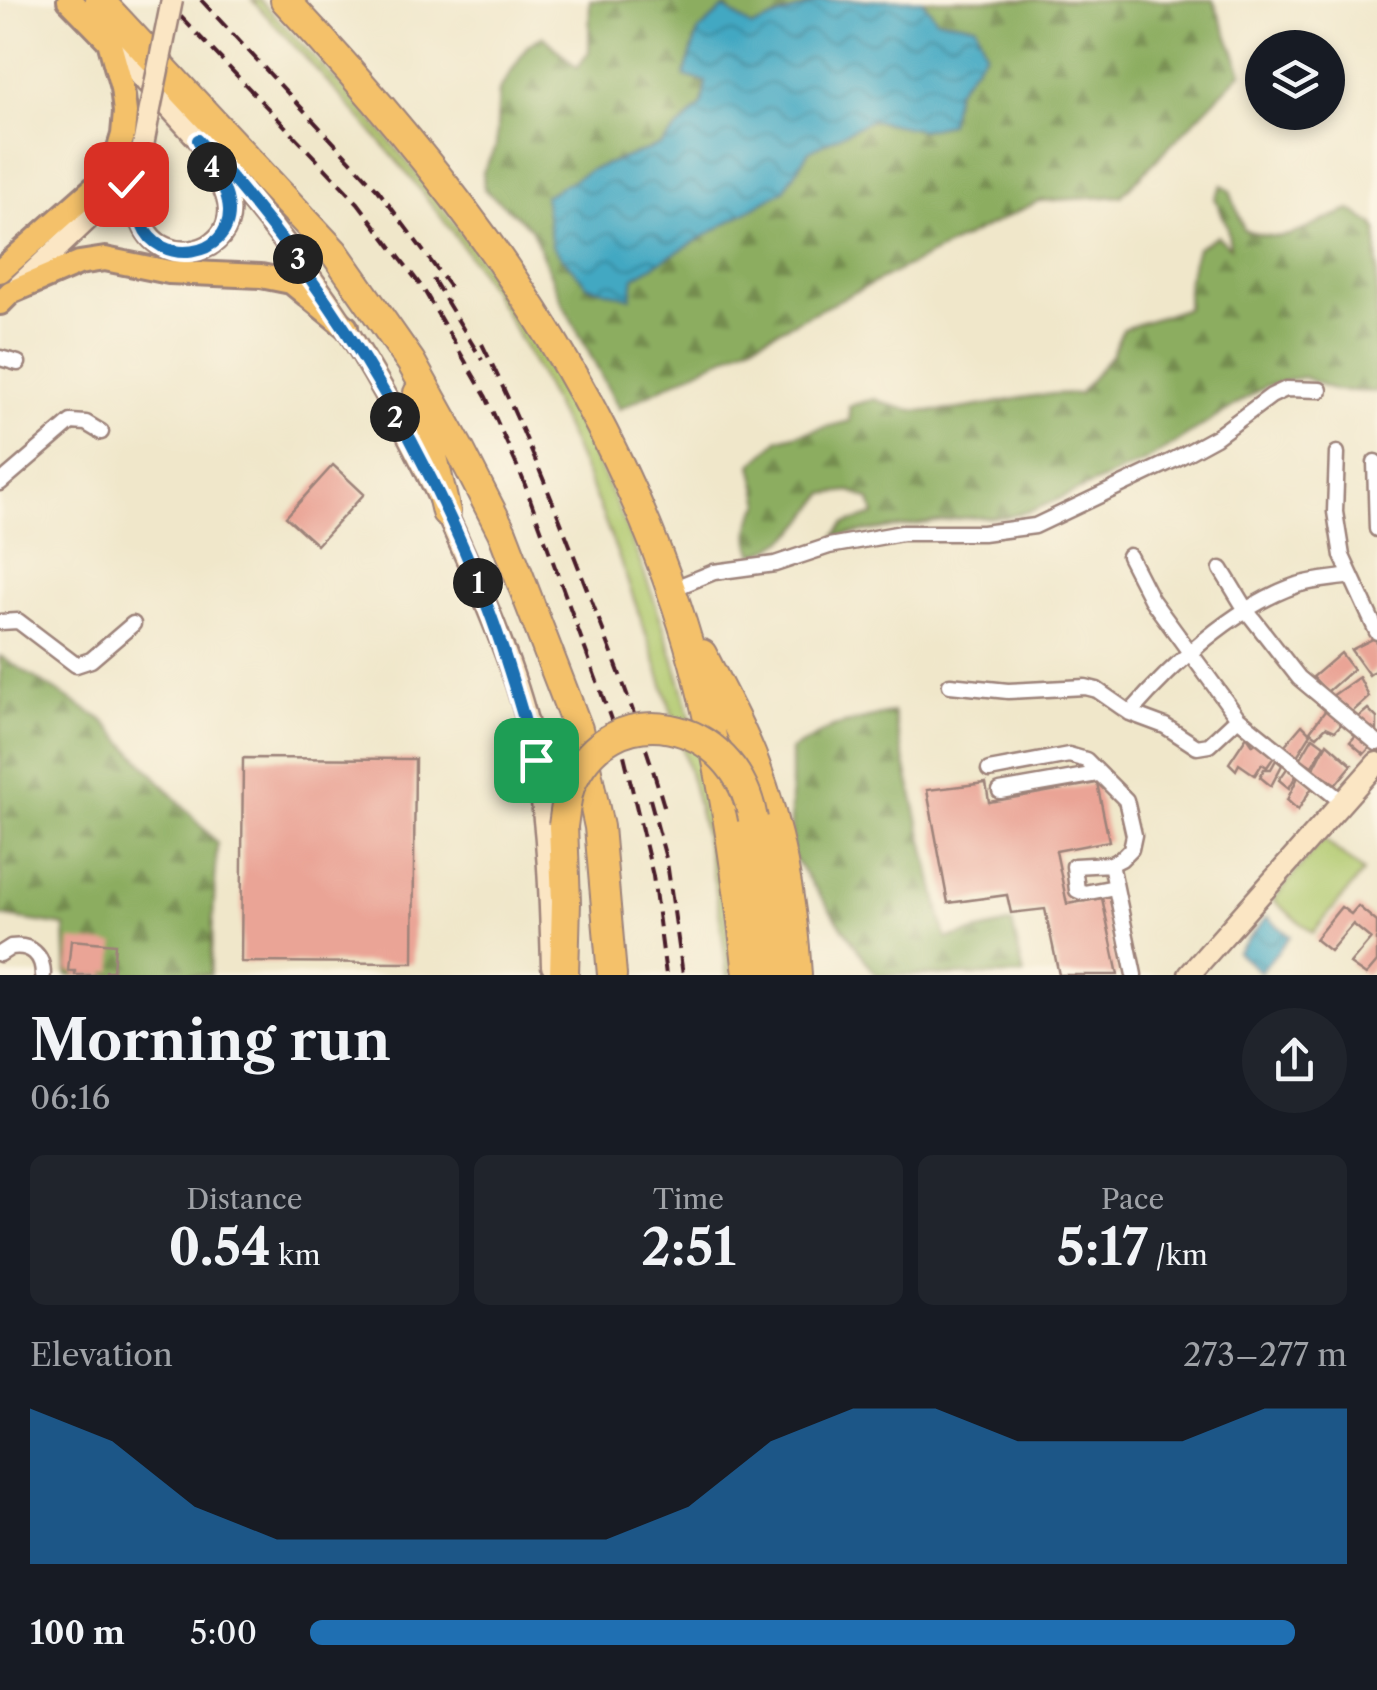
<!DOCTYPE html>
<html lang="en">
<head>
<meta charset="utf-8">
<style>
  body { margin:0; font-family:"Libre Caslon Text",serif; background:#20242c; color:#f1f3f6; height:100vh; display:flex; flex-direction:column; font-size:38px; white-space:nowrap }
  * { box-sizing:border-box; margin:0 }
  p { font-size:32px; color:#9ea1a6 }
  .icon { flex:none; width:55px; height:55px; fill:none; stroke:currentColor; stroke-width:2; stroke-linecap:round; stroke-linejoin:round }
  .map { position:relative; height:975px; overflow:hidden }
  .details { display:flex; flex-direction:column; background:#171b24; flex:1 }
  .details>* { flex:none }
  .fabs { position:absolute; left:1245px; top:30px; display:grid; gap:20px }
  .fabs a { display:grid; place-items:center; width:100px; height:100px; border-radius:50%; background:#171b24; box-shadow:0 5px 15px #0003; font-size:50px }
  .pin { position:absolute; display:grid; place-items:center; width:85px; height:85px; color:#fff; margin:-42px; border-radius:20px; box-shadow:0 5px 15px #0006 }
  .km { position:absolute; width:50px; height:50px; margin:-25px; border-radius:50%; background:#222; color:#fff; font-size:28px; line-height:50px; text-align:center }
  .round { display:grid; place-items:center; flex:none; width:105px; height:105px; border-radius:52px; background:#20242c }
  .overview { display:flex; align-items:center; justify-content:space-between; height:170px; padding:0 30px }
  h1 { font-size:55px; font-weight:700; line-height:75px }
  .figures { display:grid; grid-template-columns:repeat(3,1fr); gap:15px; height:170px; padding:10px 30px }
  .figures div { display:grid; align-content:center; border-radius:15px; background:#20242c; text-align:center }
  .figures b { font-size:50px; font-weight:700 }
  .figures small { font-size:28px; font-weight:400 }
  .figures p { font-size:28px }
  .chart { height:280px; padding:20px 30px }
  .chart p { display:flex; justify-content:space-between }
  .chart svg { width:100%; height:180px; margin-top:10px; fill:#1f6fb2; opacity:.7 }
  ul { padding:0 30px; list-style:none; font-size:32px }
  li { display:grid; grid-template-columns:160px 120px 1fr; align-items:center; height:75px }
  li i { height:25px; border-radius:12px; background:#1f6fb2 }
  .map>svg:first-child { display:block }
  .grass { fill:#b0c96e; stroke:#7d744c; stroke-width:2.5 }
  .forest { fill:url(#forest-firs); stroke:#6b6646; stroke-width:2.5 }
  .water { fill:url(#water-waves); stroke:#466476; stroke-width:2.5 }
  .building { fill:#eaa496 }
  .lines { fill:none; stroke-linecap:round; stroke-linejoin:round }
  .street-casing { stroke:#9d837a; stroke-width:19 }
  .secondary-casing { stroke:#9d837a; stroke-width:25 }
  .primary-casing { stroke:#9d837a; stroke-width:28 }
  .highway-casing { stroke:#9d837a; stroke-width:32 }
  .street { stroke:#fff; stroke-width:14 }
  .secondary { stroke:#fbe6c4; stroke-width:20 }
  .primary { stroke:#f4c16b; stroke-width:22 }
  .highway { stroke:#f4c16b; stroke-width:28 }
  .rail { stroke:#4a1f2b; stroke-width:4; stroke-dasharray:15 8; stroke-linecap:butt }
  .secondary-bridge-casing { stroke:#9d837a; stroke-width:25; stroke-linecap:butt }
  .highway-bridge-casing { stroke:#9d837a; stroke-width:32; stroke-linecap:butt }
  .secondary-bridge { stroke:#fbe6c4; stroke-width:20 }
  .highway-bridge { stroke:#f4c16b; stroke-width:28 }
  .route-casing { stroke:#fff; stroke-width:20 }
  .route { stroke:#1f6fb2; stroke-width:12 }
</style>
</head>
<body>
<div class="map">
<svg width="1377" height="975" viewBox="0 0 1377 975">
  <defs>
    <pattern id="forest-firs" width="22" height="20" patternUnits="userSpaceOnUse" patternTransform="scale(2.5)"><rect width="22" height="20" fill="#8cad61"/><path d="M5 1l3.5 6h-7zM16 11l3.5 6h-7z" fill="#748c50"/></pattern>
    <pattern id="water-waves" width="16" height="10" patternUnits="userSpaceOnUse" patternTransform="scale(2.5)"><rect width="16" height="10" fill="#42a8c2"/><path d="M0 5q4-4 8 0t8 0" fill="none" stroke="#39889e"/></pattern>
  </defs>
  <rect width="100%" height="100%" fill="#fcf5e5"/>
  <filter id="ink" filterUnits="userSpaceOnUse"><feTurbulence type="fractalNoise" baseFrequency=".01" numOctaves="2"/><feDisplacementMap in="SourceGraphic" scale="20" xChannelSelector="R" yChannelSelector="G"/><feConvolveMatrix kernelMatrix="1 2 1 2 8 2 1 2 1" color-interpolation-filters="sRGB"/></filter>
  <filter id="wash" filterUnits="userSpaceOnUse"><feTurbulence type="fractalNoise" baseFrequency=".0048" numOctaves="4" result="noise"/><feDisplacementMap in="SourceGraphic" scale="40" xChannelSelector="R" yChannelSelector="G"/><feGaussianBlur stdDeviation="2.25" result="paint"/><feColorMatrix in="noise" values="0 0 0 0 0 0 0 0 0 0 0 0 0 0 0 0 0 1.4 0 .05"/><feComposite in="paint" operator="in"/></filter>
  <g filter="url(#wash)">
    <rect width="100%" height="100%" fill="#f0e7ca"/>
    <path class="grass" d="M252 0H260C301 44 345 88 384 134 587 374 710 661 732 975H727C716 853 682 737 642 622 594 483 537 348 450 229 390 147 321 74 252 0Z
      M1323 839 1363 872 1313 933 1273 900Z"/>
    <path class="forest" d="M590 0H1213L1242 72 1121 196 1039 201 619 409 563 304 531 228 484 189 483 172 496 146 499 91 528 45 543 36 577 68 589 52Z
      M1222 185 1230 191 1244 230C1296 248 1304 224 1351 210L1373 224 1377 231V392L1334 390 1303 377 1266 386 1148 460 1036 509 1008 517 964 518 835 536 844 524 874 515 870 500 851 491 824 494C803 525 790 543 754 555 746 537 749 519 761 504L752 465 779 439 850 421 849 406 875 399C940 431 1010 389 1079 394L1112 354 1123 329 1187 308 1188 279 1197 248 1217 236 1230 247 1227 225 1215 198Z
      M0 656 104 721 217 843 210 975H67L65 926 0 916Z
      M893 712 946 939 1012 923 1024 975H876L791 854V750L833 727Z"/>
    <path class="water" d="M821 0H922L937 19 976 25 986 52 956 90 949 124 921 130 871 120 809 151 784 190 634 277 631 298 588 286 552 246 544 196 590 170 661 145 702 105 706 82 684 76 698 32 724 8 752 27Z
      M1267 917 1290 936 1260 972 1237 952Z"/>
    <g id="blocks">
      <path class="building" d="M333 465 364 494 317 545 286 517Z
        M1377 637V669L1369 675 1351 650Z
        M1341 653 1353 669 1327 692 1313 677Z
        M1359 677 1369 697 1352 712 1332 696Z
        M1328 707 1344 721 1335 731 1326 727 1317 736 1310 731Z
        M1368 709 1377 718V738L1356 719Z
        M1302 725 1311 734 1297 756 1284 746Z
        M1359 732 1373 744 1364 754 1350 742Z
        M1247 736 1253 745 1257 742 1274 757 1267 767 1262 764 1255 775 1239 764 1236 770 1229 763Z
        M1313 737 1324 745 1312 766 1300 759Z
        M1327 743 1352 765 1336 784 1313 770Z
        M243 758 415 759 413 963 241 962Z
        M1276 760 1282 765 1271 786 1260 777 1264 769H1271Z
        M1288 767 1298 772 1289 788 1279 780Z
        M1300 773 1313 786 1298 810 1287 800Z
        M986 783 989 802 1097 783 1109 841 1056 851 1067 904 1102 898 1118 975H1059L1045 909 1011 913 1007 895 948 903 927 790Z
        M1358 906 1377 922V962L1366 975 1350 964 1371 939 1353 924 1330 951 1315 939 1341 907 1351 914Z
        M71 940 115 944 113 971H106V975H75V971H68Z"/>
    </g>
  </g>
  <g filter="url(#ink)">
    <use href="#blocks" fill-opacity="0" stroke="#9d837a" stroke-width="2.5"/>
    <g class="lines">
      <defs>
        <path id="street" d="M0 358 18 363
          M1337 453 1335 512 1342 556 1377 632
          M1375 462 1377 529
          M0 483 71 422 86 423 101 432
          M1129 556 1151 599 1238 718 1341 801
          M1221 569 1246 610 1299 678 1377 743
          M670 590 714 572 775 564 829 546 902 533H983L1035 526 1172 461 1216 437 1271 396 1286 389 1320 390
          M0 622 18 621 76 665 91 660 133 624
          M950 685 1008 691 1085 687 1097 690 1130 713 1165 726 1197 747 1209 745 1238 718
          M1130 713C1172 665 1235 606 1297 585 1314 580 1333 579 1351 576
          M989 770 1069 755 1086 760 1126 800 1134 835 1131 849 1121 859 1111 864 1074 866 1077 890 1084 893 1115 887
          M1000 791 1097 774
          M1111 864 1134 975
          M0 954 11 947C31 944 43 955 43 975"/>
        <path id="secondary" d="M110 43C178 117 248 191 307 272 370 357 426 465 468 562 495 624 525 696 536 762 548 829 550 898 552 966
          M140 162C139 182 135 207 143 225 162 270 235 255 229 205 227 191 219 180 213 168
          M18 286 125 184 140 162 148 119
          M1189 975 1377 763"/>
        <path id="primary" d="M0 271 101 182 117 155 123 135 125 112 122 88 109 41 69 0
          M0 303 11 292 79 263 105 259 169 272 261 276 291 282 346 327"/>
        <path id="highway" d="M99 0 334 252 411 362 460 450 502 532 578 729 599 827 612 975
          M285 0C455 181 596 367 676 604 716 723 735 851 748 975
          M418 393 446 512
          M702 654C720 690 741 726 755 764 780 830 793 906 797 975
          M753 819 776 975
          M563 826 566 902 564 975"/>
      </defs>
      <use href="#street" class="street-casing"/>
      <use href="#secondary" class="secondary-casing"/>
      <use href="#primary" class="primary-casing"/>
      <use href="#highway" class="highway-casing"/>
      <use href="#street" class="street"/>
      <use href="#secondary" class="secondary"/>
      <use href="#primary" class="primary"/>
      <use href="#highway" class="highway"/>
      <path class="rail" d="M165 0 358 203 422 287 486 397 522 477 624 755 653 876 666 975
        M201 0 378 190 450 287
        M433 279 482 360
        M482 344C523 426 557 511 590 597 618 668 645 740 666 813
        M650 799 667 862 683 975"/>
      <defs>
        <path id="secondary-bridge" d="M148 119 172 0"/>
        <path id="highway-bridge" d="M563 826C565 813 566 799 570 787 609 691 736 717 753 819"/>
      </defs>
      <use href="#secondary-bridge" class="secondary-bridge-casing"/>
      <use href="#highway-bridge" class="highway-bridge-casing"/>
      <use href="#secondary-bridge" class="secondary-bridge"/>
      <use href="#highway-bridge" class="highway-bridge"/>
    </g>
  </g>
  <g class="lines" filter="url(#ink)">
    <defs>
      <path id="route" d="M126 184 140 162C139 181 135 206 142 224 158 267 230 259 229 210 228 186 209 161 198 140 322 275 422 436 488 608 507 657 521 709 536 760"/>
    </defs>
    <use href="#route" class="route-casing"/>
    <use href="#route" class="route"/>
  </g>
</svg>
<div class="fabs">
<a><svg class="icon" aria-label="layers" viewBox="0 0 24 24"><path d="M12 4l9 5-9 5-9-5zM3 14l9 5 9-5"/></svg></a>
</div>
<div class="pin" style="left:536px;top:760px;background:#1e9e55"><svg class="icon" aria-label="arrive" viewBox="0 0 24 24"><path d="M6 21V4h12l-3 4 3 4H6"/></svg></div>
<div class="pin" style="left:126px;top:184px;background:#d93025"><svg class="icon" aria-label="check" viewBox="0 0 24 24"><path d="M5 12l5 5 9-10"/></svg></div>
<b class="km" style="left:478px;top:583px">1</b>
<b class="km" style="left:395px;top:417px">2</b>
<b class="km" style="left:298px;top:259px">3</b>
<b class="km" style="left:212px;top:167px">4</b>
</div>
<section class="details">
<div class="overview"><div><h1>Morning run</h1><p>06:16</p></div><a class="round"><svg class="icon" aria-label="share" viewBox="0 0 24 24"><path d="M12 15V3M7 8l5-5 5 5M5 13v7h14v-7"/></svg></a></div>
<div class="figures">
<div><p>Distance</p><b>0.54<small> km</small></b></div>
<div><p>Time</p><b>2:51</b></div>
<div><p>Pace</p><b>5:17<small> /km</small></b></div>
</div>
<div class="chart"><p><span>Elevation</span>273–277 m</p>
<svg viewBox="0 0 160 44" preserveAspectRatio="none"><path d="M0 44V6L10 14L20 30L30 38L40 38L50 38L60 38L70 38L80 30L90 14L100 6L110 6L120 14L130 14L140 14L150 6L160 6V44z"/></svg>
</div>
<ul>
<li><b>100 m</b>5:00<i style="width:95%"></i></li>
</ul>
</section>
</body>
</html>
